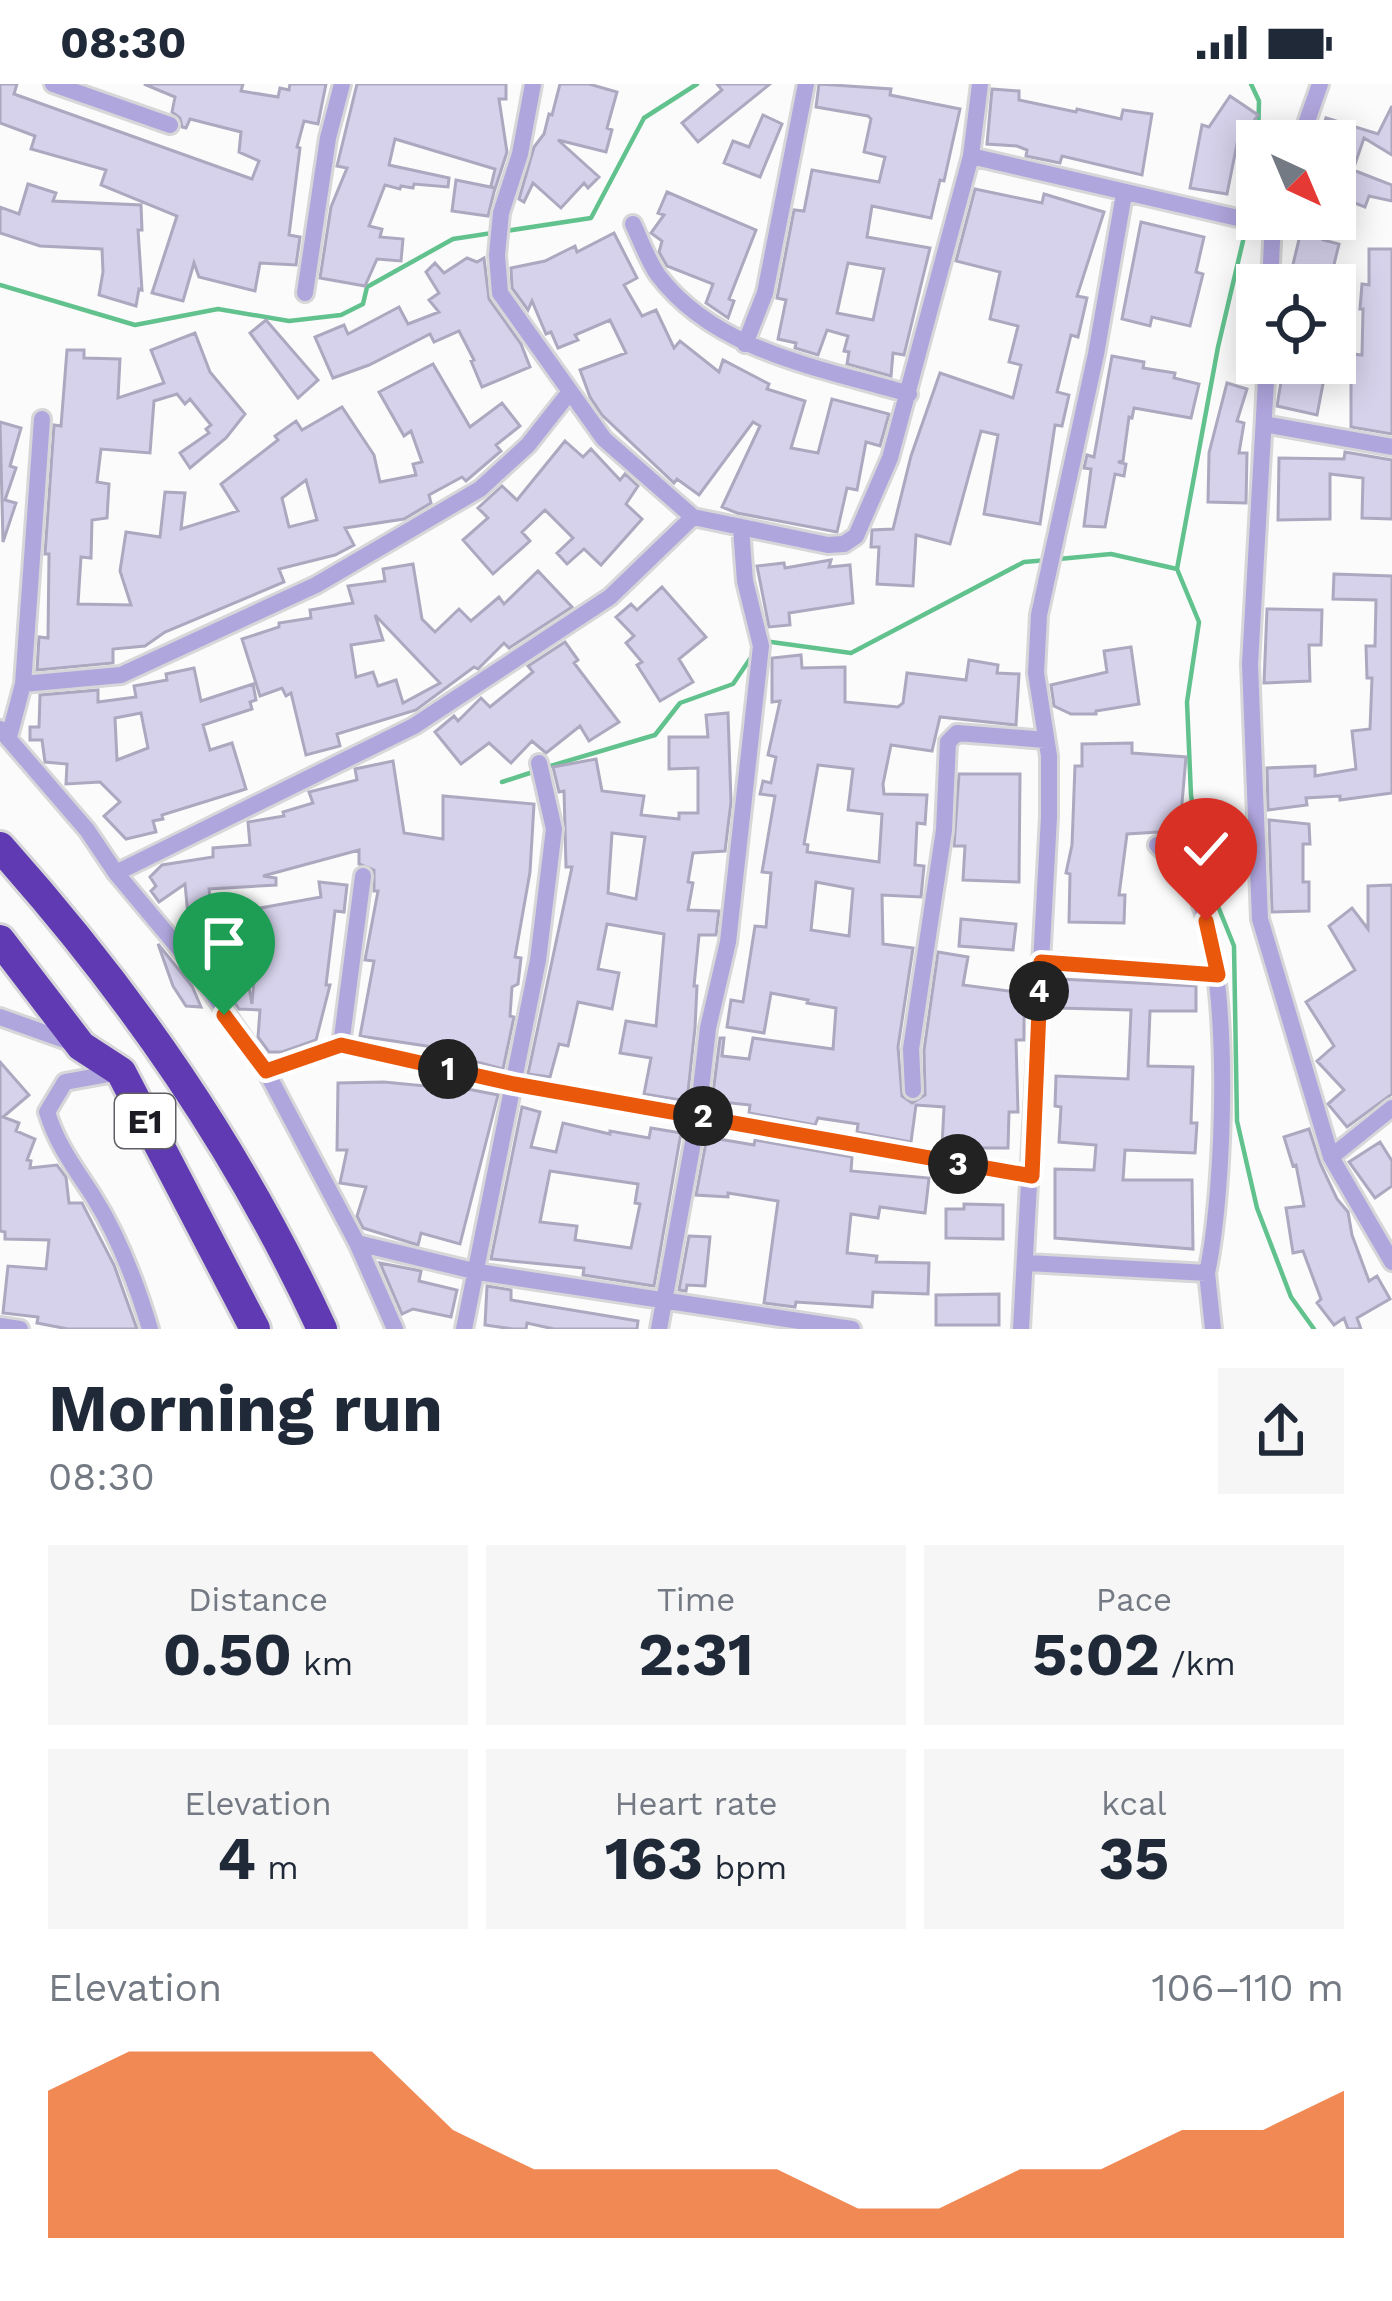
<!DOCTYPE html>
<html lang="en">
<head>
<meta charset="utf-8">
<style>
  body { margin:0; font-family:"Work Sans",sans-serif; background:#f6f6f7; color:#1f2937; height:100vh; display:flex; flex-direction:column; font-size:45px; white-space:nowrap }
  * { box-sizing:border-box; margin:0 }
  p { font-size:39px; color:#747a83 }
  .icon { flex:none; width:66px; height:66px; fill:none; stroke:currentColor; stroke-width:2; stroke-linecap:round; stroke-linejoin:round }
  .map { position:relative; height:1245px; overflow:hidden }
  .sheet { display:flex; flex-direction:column; background:#fff; flex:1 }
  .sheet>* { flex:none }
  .needle { width:78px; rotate:136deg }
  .fabs { position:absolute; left:1236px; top:36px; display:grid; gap:24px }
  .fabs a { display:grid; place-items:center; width:120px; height:120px; border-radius:0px; background:#fff; box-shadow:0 6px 30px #0003; font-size:60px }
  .pin { position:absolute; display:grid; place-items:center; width:102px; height:102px; color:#fff; margin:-123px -51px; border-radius:50% 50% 50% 0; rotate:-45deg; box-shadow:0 0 12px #0007 }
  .pin .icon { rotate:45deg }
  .km { position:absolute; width:60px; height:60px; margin:-30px; border-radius:50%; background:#222; color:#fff; font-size:33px; line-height:60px; text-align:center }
  .round { display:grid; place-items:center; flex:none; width:126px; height:126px; border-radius:0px; background:#f6f6f7 }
  .headline { display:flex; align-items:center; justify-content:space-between; height:204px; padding:0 48px }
  h1 { font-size:66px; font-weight:700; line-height:90px }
  .metrics { display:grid; grid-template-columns:repeat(3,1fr); gap:18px; height:204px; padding:12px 48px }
  .metrics div { display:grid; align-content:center; border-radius:0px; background:#f6f6f7; text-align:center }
  .metrics b { font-size:60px; font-weight:700 }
  .metrics small { font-size:33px; font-weight:400 }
  .metrics p { font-size:33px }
  .chart { height:336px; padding:24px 48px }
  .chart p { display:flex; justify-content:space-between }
  .chart svg { width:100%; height:216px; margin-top:12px; fill:#ea580c; opacity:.7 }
  .status { display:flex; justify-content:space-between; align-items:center; height:84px; padding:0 60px; background:#fff; direction:ltr }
  .status svg { height:33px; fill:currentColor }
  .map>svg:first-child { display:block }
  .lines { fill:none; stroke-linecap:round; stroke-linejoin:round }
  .stream { stroke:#62c28e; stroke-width:4.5 }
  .building { fill:#d6d2eb; stroke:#aca8bf; stroke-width:3; fill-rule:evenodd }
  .minor-casing { stroke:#d7d7d9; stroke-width:22 }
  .motorway-casing { stroke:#d7d7d9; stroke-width:36 }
  .minor { stroke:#b0a6de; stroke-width:16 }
  .motorway { stroke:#603ab2; stroke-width:30 }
  .route-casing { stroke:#fff; stroke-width:24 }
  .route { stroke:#ea580c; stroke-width:15 }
  .labels { text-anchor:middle; stroke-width:9; stroke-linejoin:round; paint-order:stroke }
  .shield { fill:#fff; stroke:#615f66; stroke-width:3 }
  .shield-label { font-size:33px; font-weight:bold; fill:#1d1b24 }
</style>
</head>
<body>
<div class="status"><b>08:30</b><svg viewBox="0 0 49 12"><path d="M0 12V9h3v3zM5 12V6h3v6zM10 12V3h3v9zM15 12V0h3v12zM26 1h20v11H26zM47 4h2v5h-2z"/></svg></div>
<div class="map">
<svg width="1392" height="1245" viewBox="0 0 1392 1245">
  <rect width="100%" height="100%" fill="#fbfbfb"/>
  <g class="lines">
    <path class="stream" d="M1251 0 1259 17 1258 57
      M1250 129 1257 99
      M1247 140 1218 263 1177 485 1199 538 1187 618 1191 711 1203 785 1234 862 1237 1037 1257 1124 1291 1213 1314 1245
      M0 201 135 241 218 225 289 237 341 231 363 220 367 203 453 155 591 134 644 34 697 0
      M1059 475 1111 470 1177 485
      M764 557 851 569 1024 478 1048 476
      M547 683 655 651 680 619 733 600 754 569
      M502 698 536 687"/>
  </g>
  <path class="building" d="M0 0H17L14 10 252 95 259 77 239 68 241 48 190 35 186 44 182 43 180 34 172 28 175 13 144 0H243L241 7 278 13 280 4 289 6 290 0H326L318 40 304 37 297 63 300 64 289 151 300 153 296 181 260 179 255 207 199 193 194 179 183 217 152 209 177 132 101 101 106 86 31 65 35 52 0 39Z
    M357 0H506V15H499L507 68 495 105 491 102 495 85 395 55 389 81 449 94 448 103 414 100 413 104 401 102 400 105 385 101 369 142 382 145 380 153 403 155 401 177 377 175 365 202 320 194 331 123 347 84 337 82Z
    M560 0H589L617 8 607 44 612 46 606 68 558 56 599 93 588 104 584 99 561 124 533 99 524 118 519 115 534 63 544 50 549 30 552 31Z
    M717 0H770L698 58 682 39 722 6Z
    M819 0 891 5 890 11 960 25 944 97 940 96 931 134 872 122 867 153 930 164 904 271 893 269 891 292 847 280 849 268 844 267 848 252 827 246 818 271 795 264 796 259 778 255 786 216 777 214 794 126 804 127 812 86 879 98 885 73 864 68 871 35 868 32 816 23ZM848 179 884 185 873 236 837 229Z
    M992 5 1019 7V16L1076 28 1077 25 1121 35 1123 26 1152 30 1142 91 1062 72 1060 79 1026 72 1027 66 1017 62 987 60Z
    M1230 12 1258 31 1248 45 1241 40 1227 110 1190 104 1202 41 1209 43Z
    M1392 22V71L1364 54 1353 86 1392 101V117L1369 112 1365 123 1339 113 1335 110V57H1319L1326 34 1378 50Z
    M763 31 782 40 760 93 724 79 733 57 749 63Z
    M456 96 495 104 488 132 452 127Z
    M28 100 56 109 53 117 141 121 142 146H138L142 206 139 205 136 222 99 211 103 188 102 165 40 162 0 149V123L19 130Z
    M975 105 1042 119 1044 110 1104 128 1077 212 1087 214 1078 253 1071 251 1057 308 1069 311 1062 342 1055 341 1040 440 984 430 998 351 981 347 950 460 916 451 913 502 877 500 879 463H871L872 446 893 445 911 372 940 289 1013 314 1021 281 1009 278 1018 242 990 235 1000 188 956 177Z
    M667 108 756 146 729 215 734 217 728 234 706 219 713 200 667 182 659 168 662 157 651 149 664 131 658 129Z
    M1304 135H1329L1323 156 1339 160 1329 201H1288Z
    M1141 138 1204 153 1196 188 1203 190 1190 242 1152 233 1150 242 1122 235Z
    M614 149 637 194 624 201 642 232 656 226 674 264 680 257 719 288 723 276 769 300 767 305 805 317 791 364 818 369 832 315 889 330 880 362 866 358 857 406 847 404 837 448 737 429 722 423 760 342 753 338 699 411 677 395 674 399 602 331 590 313 580 286 626 269 610 236 575 251 578 256 558 264 551 248 546 250 532 217 528 226 512 204 511 184 545 177 575 162 577 168Z
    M1369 165H1392V350L1351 343V270L1362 271 1363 225H1360L1362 200 1369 201Z
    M467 174 477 178 484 174 489 215 521 260 530 283 482 303 471 277 474 276 459 247 434 258 430 250 369 281 333 294 315 253 344 241 348 250 399 223 408 240 439 228 429 216 439 209 426 188 435 179 444 189Z
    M266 236 318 296 298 314 250 249Z
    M195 249 210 288 245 330 226 354 190 384 180 369 209 349 206 345 211 341 190 315 185 320 177 310 154 317 150 369 101 365 97 398 109 400 107 434 92 436 91 474 81 473 78 520 131 521 120 487 126 448 160 453 165 408 185 409 181 445 238 427 221 400 278 356 275 352 296 337 302 346 342 323 374 371 380 398 416 391 413 380 422 378 411 347 404 352 379 308 433 280 470 343 502 319 520 342 496 361 501 367 466 397 462 393 429 411 431 419 404 435 345 444 354 461 335 471 279 485 284 498 165 548 145 562 113 565V579L37 586 39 553 48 554 49 470H45L54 341 61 342 67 266H84V274L120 275 118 314 164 299 151 266ZM306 396 317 436 289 443 282 414Z
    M1112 272 1144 278 1143 284 1175 289 1174 294 1199 300 1191 334 1134 324 1132 334 1129 333 1123 377 1118 378 1126 380 1124 392 1115 390 1105 443 1084 442 1091 385 1084 384 1087 371 1094 373Z
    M1284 279H1327L1317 331 1277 322Z
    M1227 299 1247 305 1237 337 1244 339 1239 369H1247L1246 419 1208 418 1209 369Z
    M0 338 21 344 10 382 16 384 5 416 16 419 3 458Z
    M565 357 583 373 591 365 620 396 625 390 638 402 626 420 642 435 601 481 584 465 567 480 557 469 573 454 545 426 522 448 530 457 493 490 463 456 488 434 478 424 502 402 517 416Z
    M1345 368 1392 376V435L1362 434 1363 394 1330 390V435L1278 436 1279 374 1344 375Z
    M831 476 829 483 850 481 853 519 789 529 790 541 769 543 757 482 784 479 785 484Z
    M413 480 422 535 435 548 459 525 471 537 499 513 504 520 538 487 572 523 509 564 504 559 478 585 474 583 416 626 337 650 340 662 306 671 291 609 286 612 282 604 260 612 242 555 279 543V539L311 534 310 526 353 519 348 502 385 497 383 485ZM375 531 415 573 440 599 403 619 396 596 378 602 373 588 356 593 351 561 383 556Z
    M1334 490 1392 492V709L1340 716V712L1306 714 1307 721 1268 726 1267 684 1315 682V692L1356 685 1352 647 1370 645 1372 594H1367L1366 562H1375L1376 516 1333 515Z
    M662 503 706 553 679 575 693 598 660 617 637 581 642 578 626 559 634 552 616 533 631 520 637 526Z
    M1267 525 1322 526 1321 561H1309L1310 597 1264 599Z
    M565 558 578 576 574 579 619 638 589 657 580 642 546 669 532 657 511 679 489 659 461 680 435 648 454 632 458 637 481 614 490 623 533 588 528 582Z
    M1131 563 1139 620 1096 627V630H1071L1054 622 1051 601 1107 588 1104 567Z
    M801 571 802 584 845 583V618L898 623 903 619 907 589 966 596 969 576 998 581 997 589 1019 590 1016 641 940 633 932 667 891 661 883 700 884 710 927 711 925 740 917 739 915 781 924 782 921 813 882 811 883 860 913 864 898 963 902 1012 912 1019 925 1011 924 966 938 868 968 873 963 901 1024 909V956H1016L1018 1028H1009L1008 1064H971V1068L942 1063 944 1023 916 1021 911 1058 857 1048 858 1040 818 1034 815 1041 749 1029 750 1021 712 1017 720 954H724L722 972 749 975 753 954 833 965 836 924 807 919 808 916 771 909 764 949 727 943 731 916 743 918 755 842 766 843 771 789 762 788 775 712 760 710 763 697 771 699 776 673 768 671 780 617 772 618V574ZM818 681 853 685 848 726 882 730 879 778 807 768 808 761 804 760ZM816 798 853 805 849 852 811 846Z
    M194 584 201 617 253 600 256 616 250 618 252 625 203 641 210 666 232 659 246 705 162 731 163 735 153 737 156 748 126 755 104 732 120 718 100 698 66 700 67 680 45 678 42 656H30V643H39L40 611 98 606V618L136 613 134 602 167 596 166 590ZM141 629 148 664 117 676 115 634Z
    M728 629 731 718 725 767 693 769 688 798 693 799 688 826 719 827 716 851H699L694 902H697L695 944 687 1017 644 1010 651 974 620 969 626 937 656 942 664 850 607 840 598 885 619 889 612 925 578 918 568 962 559 960 550 993 528 990 572 783H566L564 707 559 708 553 683 596 675 602 707 644 712 641 731 679 735V729H698V684L669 685V653H708L706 631ZM612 749 645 753 636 815 608 809Z
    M1132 659V669L1186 673 1179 754 1159 748 1127 750 1119 811H1125L1124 839 1069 838 1070 790 1066 789 1072 761 1075 682H1082V660Z
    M393 677 404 749 443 755V712L534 720 530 788 515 873 521 874 518 900 512 903 510 932 514 933 503 985 469 976 470 972 432 966 433 963 360 952 374 877 365 876 378 807H374V786L359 780V766L263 792 276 794V801L209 805 212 834 235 829 252 920 260 824 321 813 319 798 347 801 344 828 335 827 326 901H330L316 956 282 968H269L258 953 260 926 239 925 213 887 216 870 212 849 188 855 180 845 189 841 185 800 159 818 151 807 156 802 150 793 162 781 213 773V764L250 761 248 738 284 732 283 728 313 719 309 708 357 696 355 685Z
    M959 690H1020L1019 798 963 796 965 762H954Z
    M1269 736 1309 740 1310 760H1303V798H1309V827L1272 828Z
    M1392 801V1010L1347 1043 1328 1020 1344 1006 1317 977 1334 962 1306 918 1355 886 1329 842 1352 824 1368 845V802Z
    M961 835 1016 840 1013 866 959 862Z
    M158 860 192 902 201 923 186 922 173 902Z
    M1060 895 1196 902V927H1150L1148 978V982L1193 983 1191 1039H1197L1195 1069 1125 1066 1123 1096H1192L1193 1165 1055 1154V1085L1094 1086 1096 1061 1059 1058 1061 1023 1055 1022 1056 992 1128 995 1131 926 1059 924Z
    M0 978 29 1011 3 1033 19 1039 16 1047 35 1055 27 1076 31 1077 30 1084 57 1081 66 1093 69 1119H82L114 1181 137 1245H68L37 1239 38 1233 3 1229 8 1182 46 1185 49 1156 5 1155V1148L0 1147Z
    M426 997 498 1011 460 1160 421 1149 418 1161 363 1144 357 1132 366 1103 340 1099 347 1066H337L338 999 384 998 425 1002Z
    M522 1023 540 1028 531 1063 556 1068 563 1039 610 1050V1047L649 1054 651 1044 681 1049 654 1202 583 1191 584 1184 491 1175ZM550 1087 638 1100 635 1119 640 1120 631 1164 575 1156 577 1142 540 1138Z
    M1309 1045 1320 1079 1337 1115 1348 1128 1352 1151 1369 1197 1377 1192 1390 1215 1357 1234 1361 1245H1348L1344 1234 1334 1241 1317 1219 1321 1215 1303 1167 1293 1169 1286 1124 1304 1122 1296 1081 1293 1082 1284 1053Z
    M707 1053 754 1061 755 1056 852 1073 851 1087 929 1094 925 1129 880 1123 878 1134 851 1130 847 1169 877 1172 876 1178 929 1179 928 1210 873 1208 872 1223 796 1218 795 1223 764 1219 778 1117 728 1109V1113L696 1111Z
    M1380 1058 1392 1077V1102L1375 1114 1349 1078Z
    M964 1120 1003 1121V1155L946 1154V1125H964Z
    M689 1152 710 1153 705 1202 687 1201 686 1207 679 1206Z
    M380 1179 421 1187 419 1197 457 1206 451 1233 413 1225 402 1230Z
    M487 1202 511 1206V1216L638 1237 637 1245H554L527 1239 526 1245H513L485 1241Z
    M999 1210V1241H936V1211Z"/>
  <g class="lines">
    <defs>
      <path id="minor" d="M53 0 170 41
        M533 0 520 70 501 129 497 171 500 209 604 355 693 433 828 461 844 460 856 452 890 374 971 72 980 0
        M1300 57 1320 0
        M971 72 1272 142
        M633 140C641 157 648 177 658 191 716 268 822 284 909 310
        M1270 201 1273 136
        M305 209 328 54 342 0
        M745 260 765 209 806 0
        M1267 279 1250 580 1260 835 1331 1073 1392 1178
        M1264 340 1392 363
        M23 600 121 591 316 501 480 405 528 361 569 309
        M0 645 87 746 116 789 193 881 266 987 357 1159 395 1245
        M9 653 23 600 42 335
        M116 789 414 642 610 513 693 433
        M1041 877 1218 891
        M0 933 73 959
        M341 961 363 792
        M266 987 341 961 514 1000 1032 1092
        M120 988 65 998 47 1028C57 1061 75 1084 93 1112 119 1153 136 1198 150 1245
        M913 1006 911 965 944 746 948 658 957 649 1046 656
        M1331 1073 1392 1024
        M357 1159 478 1188 852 1245
        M1028 1179 1207 1189C1225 1106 1234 876 1193 803 1184 786 1171 774 1157 761
        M1207 1189 1213 1245
        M0 1242 20 1245
        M464 1245 538 876 554 745 539 679
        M659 1245 698 1031 708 944 728 858 761 562 745 497 741 444
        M1021 1245 1049 733V672L1036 589 1039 531 1096 270 1124 110"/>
      <path id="motorway" d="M0 763C132 911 238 1064 322 1245
        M0 856 81 962 121 988 255 1245"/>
    </defs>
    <use href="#minor" class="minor-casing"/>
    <use href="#motorway" class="motorway-casing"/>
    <use href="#minor" class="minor"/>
    <use href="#motorway" class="motorway"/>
  </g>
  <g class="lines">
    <defs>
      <path id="route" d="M224 931 266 987 341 961 514 1000 1032 1092 1041 878 1218 891 1206 837"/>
    </defs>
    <use href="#route" class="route-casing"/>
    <use href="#route" class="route"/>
  </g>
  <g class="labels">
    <rect class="shield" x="115" y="1010" width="60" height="54" rx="9"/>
    <g class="shield-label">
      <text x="145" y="1049">E1</text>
    </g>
  </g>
</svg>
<div class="fabs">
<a><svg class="needle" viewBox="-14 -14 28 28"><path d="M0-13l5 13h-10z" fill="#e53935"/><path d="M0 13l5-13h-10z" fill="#747a83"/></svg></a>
<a><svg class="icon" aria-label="locate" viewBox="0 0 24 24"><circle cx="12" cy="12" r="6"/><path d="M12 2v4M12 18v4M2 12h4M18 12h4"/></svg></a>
</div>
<div class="pin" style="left:224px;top:931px;background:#1e9e55"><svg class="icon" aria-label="arrive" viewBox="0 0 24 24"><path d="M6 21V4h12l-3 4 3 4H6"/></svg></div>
<div class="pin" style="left:1206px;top:837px;background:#d93025"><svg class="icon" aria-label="check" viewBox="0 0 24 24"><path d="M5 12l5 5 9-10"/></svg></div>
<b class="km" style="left:448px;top:985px">1</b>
<b class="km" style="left:703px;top:1032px">2</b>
<b class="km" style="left:958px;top:1080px">3</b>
<b class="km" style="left:1039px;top:907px">4</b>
</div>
<section class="sheet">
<div class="headline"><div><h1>Morning run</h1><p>08:30</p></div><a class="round"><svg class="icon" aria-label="share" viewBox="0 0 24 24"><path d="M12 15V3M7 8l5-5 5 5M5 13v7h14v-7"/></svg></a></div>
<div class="metrics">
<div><p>Distance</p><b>0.50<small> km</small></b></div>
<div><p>Time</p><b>2:31</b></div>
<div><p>Pace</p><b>5:02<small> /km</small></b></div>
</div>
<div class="metrics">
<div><p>Elevation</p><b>4<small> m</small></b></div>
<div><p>Heart rate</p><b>163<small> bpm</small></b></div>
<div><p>kcal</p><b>35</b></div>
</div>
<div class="chart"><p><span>Elevation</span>106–110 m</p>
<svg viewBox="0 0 160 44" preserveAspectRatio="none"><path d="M0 44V14L10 6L20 6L30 6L40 6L50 22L60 30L70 30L80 30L90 30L100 38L110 38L120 30L130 30L140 22L150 22L160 14V44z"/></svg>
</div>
</section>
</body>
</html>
